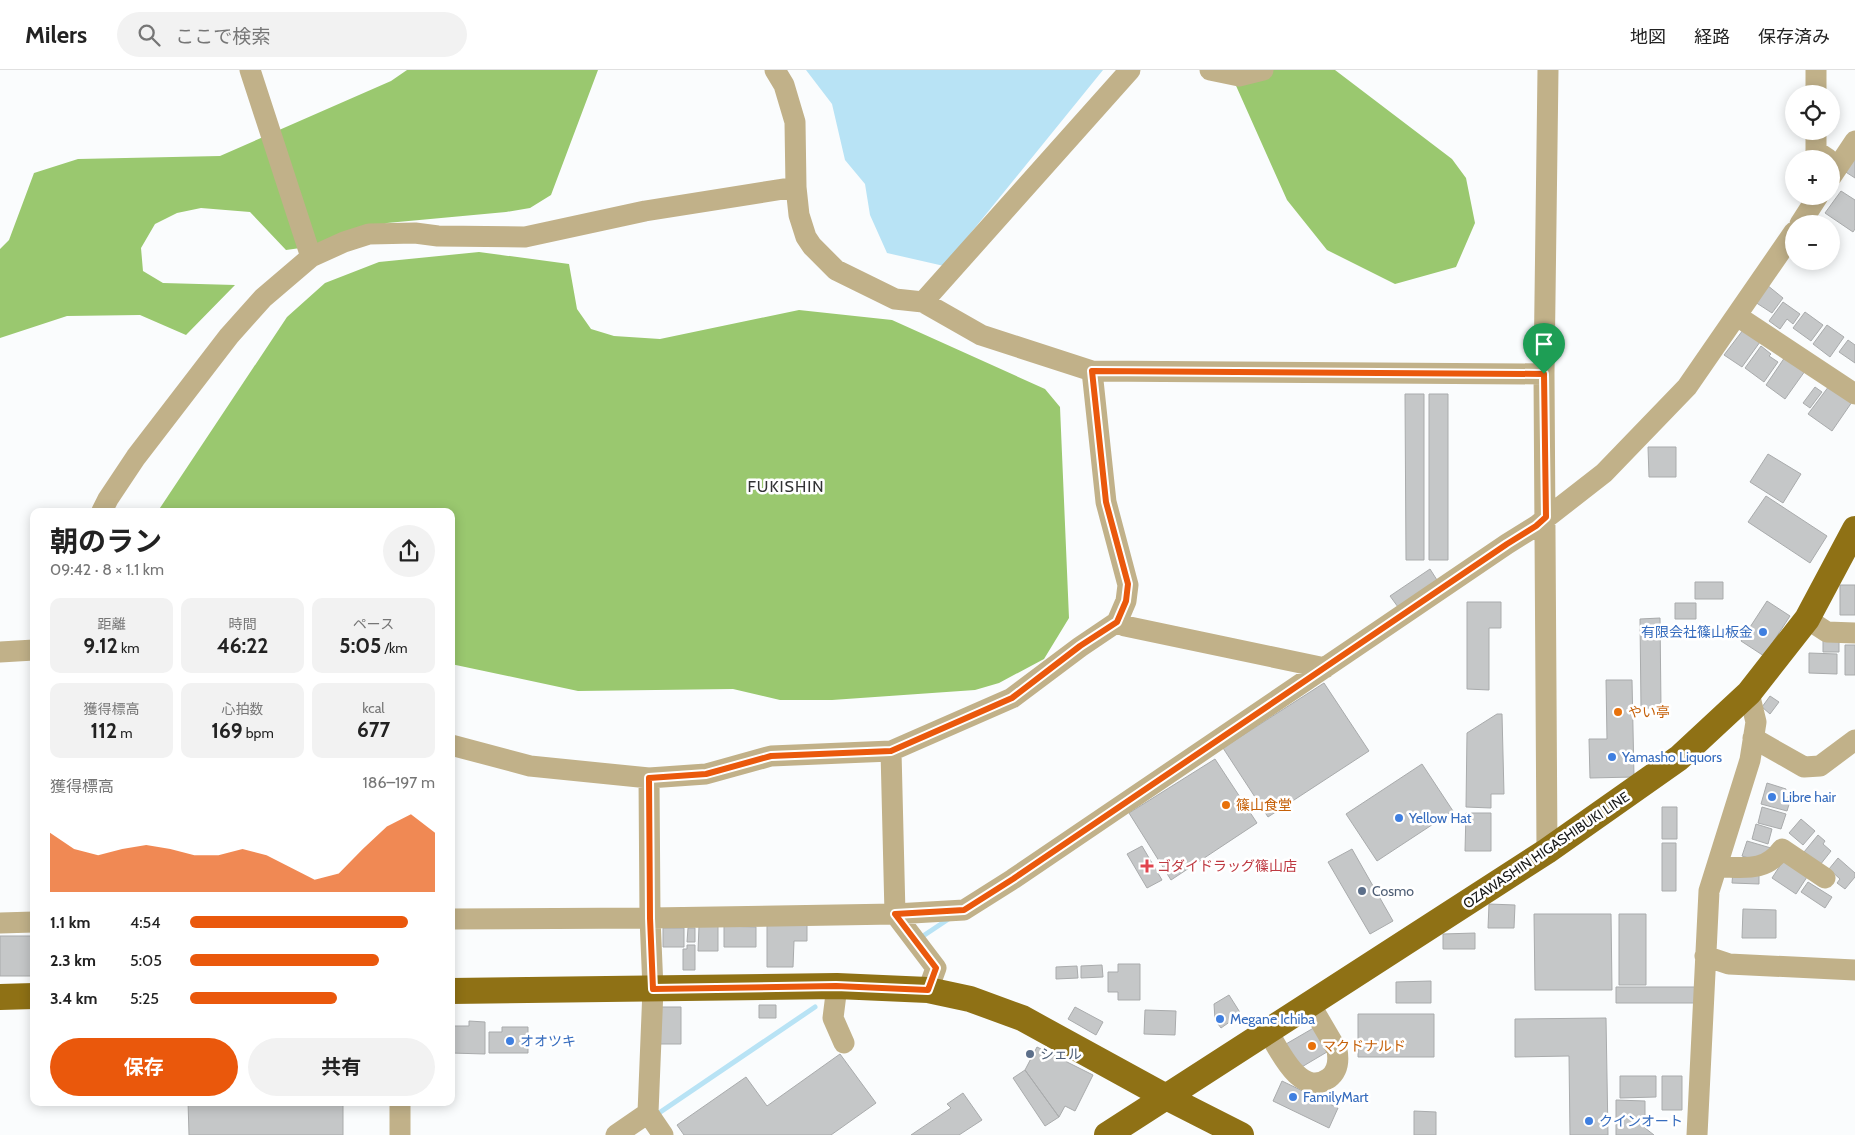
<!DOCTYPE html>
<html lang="ja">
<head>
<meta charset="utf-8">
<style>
  body { margin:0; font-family:Cabin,"Noto Sans JP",sans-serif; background:#f2f2f2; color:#222; height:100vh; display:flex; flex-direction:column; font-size:19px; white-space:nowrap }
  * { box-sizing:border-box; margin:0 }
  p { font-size:16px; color:#767676 }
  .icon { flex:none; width:28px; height:28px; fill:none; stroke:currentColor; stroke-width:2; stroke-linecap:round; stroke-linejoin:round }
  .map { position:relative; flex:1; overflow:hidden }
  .side { position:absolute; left:30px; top:438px; width:425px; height:598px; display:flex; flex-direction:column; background:#fff; border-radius:10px; box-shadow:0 2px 12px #0003 }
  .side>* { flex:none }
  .buttons { position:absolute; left:1785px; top:15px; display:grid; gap:10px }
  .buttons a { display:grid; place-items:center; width:55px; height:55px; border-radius:50%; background:#fff; box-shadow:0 2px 12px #0003; font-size:25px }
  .pin { position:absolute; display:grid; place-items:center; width:42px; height:42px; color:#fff; margin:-51px -21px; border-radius:50% 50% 50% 0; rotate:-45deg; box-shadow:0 0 5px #0007 }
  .pin .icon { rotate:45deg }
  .round { display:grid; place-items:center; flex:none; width:52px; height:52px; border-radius:26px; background:#f2f2f2 }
  .summary { display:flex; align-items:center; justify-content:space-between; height:85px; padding:0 20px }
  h1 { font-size:28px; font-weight:700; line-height:38px }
  .metrics { display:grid; grid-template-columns:repeat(3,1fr); gap:8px; height:85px; padding:5px 20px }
  .metrics div { display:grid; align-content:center; border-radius:10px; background:#f2f2f2; text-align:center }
  .metrics b { font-size:21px; font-weight:700 }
  .metrics small { font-size:14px; font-weight:400 }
  .metrics p { font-size:14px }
  .chart { height:140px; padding:10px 20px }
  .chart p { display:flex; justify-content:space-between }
  .chart svg { width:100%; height:90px; margin-top:5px; fill:#ea580c; opacity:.7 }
  .button { display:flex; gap:10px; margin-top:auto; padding:10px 20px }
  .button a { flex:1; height:58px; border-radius:30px; background:#ea580c; color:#fff; font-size:20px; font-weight:700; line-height:58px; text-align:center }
  .button a+a { background:#f2f2f2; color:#222 }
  ul { padding:0 20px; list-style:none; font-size:16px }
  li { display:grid; grid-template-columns:80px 60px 1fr; align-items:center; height:38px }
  li i { height:12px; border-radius:6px; background:#ea580c }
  header { display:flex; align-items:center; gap:30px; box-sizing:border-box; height:70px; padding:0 25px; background:#fff; border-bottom:1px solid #e0e0e0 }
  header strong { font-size:24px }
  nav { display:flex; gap:28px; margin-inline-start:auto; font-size:18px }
  .search { width:350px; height:45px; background:#f2f2f2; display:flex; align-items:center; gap:12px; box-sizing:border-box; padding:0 18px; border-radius:28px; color:#767676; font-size:19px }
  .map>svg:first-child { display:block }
  .forest { fill:#9ac86f }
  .water { fill:#b8e3f5 }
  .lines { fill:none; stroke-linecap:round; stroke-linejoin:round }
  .stream { stroke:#b8e3f5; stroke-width:5 }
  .building { fill:#c5c7c8; stroke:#a9abac }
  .minor { stroke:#c1b189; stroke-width:21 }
  .major { stroke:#8f7115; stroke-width:26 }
  .route-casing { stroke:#fff; stroke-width:10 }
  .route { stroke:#ea580c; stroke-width:6 }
  .shop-dot { fill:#3f7fe0; stroke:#fff; stroke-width:2 }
  .food-dot { fill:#e8710a; stroke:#fff; stroke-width:2 }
  .health-dot { fill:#e0444e; stroke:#fff; stroke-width:2 }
  .service-dot { fill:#5c6f8a; stroke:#fff; stroke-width:2 }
  .labels { text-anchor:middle; stroke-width:5; stroke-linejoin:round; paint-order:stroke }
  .shop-label { font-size:14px; fill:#366cbe; stroke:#fff; text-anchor:start }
  .food-label { font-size:14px; fill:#c56008; stroke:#fff; text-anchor:start }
  .street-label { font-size:14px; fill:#161717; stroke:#fff }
  .health-label { font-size:14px; fill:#be3a42; stroke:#fff; text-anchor:start }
  .service-label { font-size:14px; fill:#4e5e75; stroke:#fff; text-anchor:start }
  .quarter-label { font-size:16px; letter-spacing:1px; fill:#323334; stroke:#fff }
</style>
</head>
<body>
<header>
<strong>Milers</strong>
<div class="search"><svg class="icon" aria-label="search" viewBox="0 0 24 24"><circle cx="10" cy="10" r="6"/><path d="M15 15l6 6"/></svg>ここで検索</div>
<nav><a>地図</a><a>経路</a><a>保存済み</a></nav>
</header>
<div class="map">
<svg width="1855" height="1065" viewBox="0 0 1855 1065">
  <rect width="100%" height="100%" fill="#fafcfd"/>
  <path class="forest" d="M407 0H598L551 125 530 138 506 142 387 153 344 172 286 180 250 142 201 138 177 143 155 154 141 178 143 201 163 213 235 215 186 265 140 245 67 246 0 268V179L9 170 34 103 78 89 220 86 391 11Z
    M1229 0H1335L1452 89 1466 108 1475 153 1456 197 1395 214 1327 180 1287 130Z
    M479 182 569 194 577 239 591 259 614 266 660 269 799 240 892 250 1045 319 1060 337 1069 548 1044 589 999 613 975 620 832 630H780L733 619 578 621 451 594V441H158L287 247 325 213 379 192Z"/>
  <path class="water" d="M806 0H1103L944 196 887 183 870 145 865 114 845 90 832 34Z"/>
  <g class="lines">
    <path class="stream" d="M920 868 950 848
      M656 1045 815 937"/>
  </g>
  <path class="building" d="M1855 81V108L1841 99Z
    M1841 121 1855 130V159L1853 162 1825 143Z
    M1767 215 1783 228 1772 243 1755 232Z
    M1783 232 1800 244 1793 254 1787 249 1780 259 1769 251Z
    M1805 242 1823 255 1811 271 1793 258Z
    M1827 255 1844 267 1830 287 1813 274Z
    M1743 260 1760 272 1742 297 1724 285Z
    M1848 270 1855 275V293L1839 282Z
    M1761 276 1771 284 1769 286 1778 292 1764 312 1745 298Z
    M1785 287 1805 301 1785 329 1766 315Z
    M1829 316 1852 332 1832 361 1808 344Z
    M1815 317 1822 322 1810 338 1803 333Z
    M1405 324H1424V490H1406Z
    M1429 324H1448V490H1429Z
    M1648 377H1676V407H1649Z
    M1768 384 1801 404 1783 433 1750 412Z
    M1766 426 1827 466 1810 493 1748 452Z
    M1430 499 1437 510 1398 537 1390 526Z
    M1695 512H1723V529H1695Z
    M1840 515H1855V545H1840Z
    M1767 531 1790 546 1764 586 1741 571Z
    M1467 532H1501V558H1489V620L1467 619Z
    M1675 533H1696V549H1675Z
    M1660 548 1661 638H1641L1640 549Z
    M1823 568H1839V582H1823Z
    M1845 575H1855V605H1845Z
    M1809 583 1837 584V604L1809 603Z
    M1606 610H1632L1634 707 1590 708 1589 669H1607Z
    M1324 613 1369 681 1268 747 1223 678Z
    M1770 626 1779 632 1770 644 1762 637Z
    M1497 644H1502L1504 724H1491V738L1466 737 1467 663Z
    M1215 689 1257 753 1171 810 1129 743Z
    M1422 694 1453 741 1377 791 1346 744Z
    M1767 713 1786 719 1784 726 1791 728 1787 741 1761 734Z
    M1662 737H1677V769H1662Z
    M1762 737 1786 744 1781 759 1758 753Z
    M1466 743H1491V781H1465Z
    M1801 749 1815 761 1803 775 1789 763Z
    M1756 754 1772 759 1768 774 1752 769Z
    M1818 765 1825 771 1823 774 1831 781 1820 795 1804 782Z
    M1747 771 1771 778 1759 791 1742 786Z
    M1662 773H1676V821H1662Z
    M1142 776 1162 810 1147 818 1127 784Z
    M1352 779 1393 851 1370 864 1328 792Z
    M1838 788 1855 803V807L1845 819 1837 813 1840 809 1829 799Z
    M1783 791 1807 807 1796 824 1772 808Z
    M1733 801H1759V814L1732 813Z
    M1808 812 1832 827 1825 838 1801 822Z
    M1489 834 1515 835 1514 858H1488Z
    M1743 839 1776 840V868H1742Z
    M1534 844H1611L1612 920H1535Z
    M1619 844H1646V915H1619Z
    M767 854H807V871H794L793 897H767Z
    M699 856H718V881H698Z
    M724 856 756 857V877H724Z
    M663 858H684V877H663Z
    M688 858H695V872H687Z
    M1475 863V879H1443V864Z
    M0 866H34V906H0Z
    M687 875H695V900H683V879H687Z
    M1118 894H1140V930H1118V922H1108V902H1118Z
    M1102 895 1103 907 1081 908V896Z
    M1077 896 1078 908 1056 909V897Z
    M1431 911V933H1396V912Z
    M1616 917H1695V933H1616Z
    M1229 925 1241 944 1221 958 1215 950 1214 934Z
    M759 935H776V948H759Z
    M660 937H681V974H660Z
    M1075 937 1103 952 1096 965 1068 949Z
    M1145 940 1176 941 1175 965 1144 964Z
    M1358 944H1434V987H1358Z
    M1606 948 1608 1065H1570L1569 986 1515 987V949Z
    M469 951 485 952V984L451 983V956H469Z
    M1317 956 1332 979 1300 998 1286 974Z
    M502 957H528V983H489V962H502Z
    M1037 977 1093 1005 1075 1041 1065 1036 1059 1047 1025 1000Z
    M840 984 876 1033 831 1065H684L677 1055 746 1007 767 1036Z
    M1025 1000 1059 1047 1045 1056 1013 1008Z
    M1620 1006H1656V1027L1620 1028Z
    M1662 1006H1682V1040H1662Z
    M1282 1011 1338 1038 1329 1058 1273 1031Z
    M963 1023 982 1050 959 1065H911L951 1038 947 1034Z
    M1616 1030 1645 1031V1058L1654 1065H1616Z
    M188 1031H343V1065H189Z
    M1414 1041 1436 1042V1065H1414Z"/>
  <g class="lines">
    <path class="minor" d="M250 0 311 187
      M775 0 784 15 795 52 796 117 799 145 806 167 812 176 836 200 895 229 923 232 981 265 1092 301 1544 304
      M1210 0 1239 6 1263 0
      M1816 24V0
      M1816 61V81L1828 89
      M1831 107 1855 71
      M1800 154 1818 126
      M923 232 1130 0
      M1737 246 1855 324
      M102 441 108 429 136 387 229 266 263 228 311 187 344 172 369 164 415 163 438 166 525 167 645 141 796 117
      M1807 549 1827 562 1855 563
      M1117 552 1125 556 1325 598
      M0 582 34 580
      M1753 668 1804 697 1820 696 1855 670
      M451 675 530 696 649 708 706 704 771 686 891 681 1012 628 1080 577 1117 552 1126 531 1128 515 1106 432 1092 301
      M891 681 895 844 936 898 928 920
      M649 708 650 848 653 919 648 1043 663 1065
      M1547 781 1544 304 1548 0
      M1717 797C1743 797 1765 803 1782 779L1825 808
      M451 849 650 848 895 844 964 840 1013 809 1507 474 1536 456 1604 403 1687 317 1794 162
      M0 853 34 852
      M1705 886 1729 894 1855 900
      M837 916 833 948 844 973
      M1267 960C1279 979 1300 1029 1329 1008 1338 1001 1339 991 1337 980L1310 934
      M400 1031V1065
      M616 1065 648 1043
      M1697 1065 1709 821 1750 690 1756 652 1749 623"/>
    <path class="major" d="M451 921 837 916 928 920 970 929 1022 948 1166 1027 1241 1065
      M0 927 34 926
      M1107 1065 1547 781 1679 688 1749 623 1807 549 1855 459"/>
  </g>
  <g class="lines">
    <defs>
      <path id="route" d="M1092 301 1544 304 1546 447 1536 456 1507 474 1013 809 964 840 895 844 936 898 928 920 836 916 653 919 650 848 649 708 706 704 771 686 891 681 1012 628 1080 576 1117 552 1126 531 1128 514 1106 432Z"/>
    </defs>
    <use href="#route" class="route-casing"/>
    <use href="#route" class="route"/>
  </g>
  <g class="shop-dot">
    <circle cx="1763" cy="562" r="5"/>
    <circle cx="1612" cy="687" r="5"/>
    <circle cx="1772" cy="727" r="5"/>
    <circle cx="1399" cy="748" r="5"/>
    <circle cx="1220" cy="949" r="5"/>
    <circle cx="510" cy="971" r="5"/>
    <circle cx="1293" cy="1027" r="5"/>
    <circle cx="1589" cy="1051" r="5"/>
  </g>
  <g class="food-dot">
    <circle cx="1618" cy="642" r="5"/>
    <circle cx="1226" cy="735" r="5"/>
    <circle cx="1312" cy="976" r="5"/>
  </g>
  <path class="health-dot" d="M1144.5 788.5h5v5h5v5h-5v5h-5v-5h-5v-5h5z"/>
  <g class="service-dot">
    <circle cx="1362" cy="821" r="5"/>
    <circle cx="1030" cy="984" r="5"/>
  </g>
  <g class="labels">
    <g class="shop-label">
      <text x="1753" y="567" text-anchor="end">有限会社篠山板金</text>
      <text x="1622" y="692">Yamasho Liquors</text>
      <text x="1782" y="732">Libre hair</text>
      <text x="1409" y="753">Yellow Hat</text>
      <text x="1230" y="954">Megane Ichiba</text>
      <text x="520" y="976">オオツキ</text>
      <text x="1303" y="1032">FamilyMart</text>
      <text x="1599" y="1056">クインオート</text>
    </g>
    <g class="food-label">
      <text x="1628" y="647">やい亭</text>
      <text x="1236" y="740">篠山食堂</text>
      <text x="1322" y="981">マクドナルド</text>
    </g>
    <g class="street-label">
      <text transform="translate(1546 780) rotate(-34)" y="5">OZAWASHIN HIGASHIBUKI LINE</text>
    </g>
    <g class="health-label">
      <text x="1157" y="801">ゴダイドラッグ篠山店</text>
    </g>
    <g class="service-label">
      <text x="1372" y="826">Cosmo</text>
      <text x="1040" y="989">シェル</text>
    </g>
    <g class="quarter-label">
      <text x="786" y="422">FUKISHIN</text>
    </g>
  </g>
</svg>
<div class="buttons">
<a><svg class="icon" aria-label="locate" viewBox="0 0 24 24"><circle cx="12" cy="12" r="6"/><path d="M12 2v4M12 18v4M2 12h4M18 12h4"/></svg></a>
<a>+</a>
<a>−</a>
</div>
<div class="pin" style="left:1544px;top:304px;background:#1e9e55"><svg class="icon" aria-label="arrive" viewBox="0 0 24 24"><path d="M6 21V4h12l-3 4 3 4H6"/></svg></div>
<section class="side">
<div class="summary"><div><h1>朝のラン</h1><p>09:42 · 8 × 1.1 km</p></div><a class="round"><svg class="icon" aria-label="share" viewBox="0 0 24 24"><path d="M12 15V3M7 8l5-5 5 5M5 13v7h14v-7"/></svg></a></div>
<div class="metrics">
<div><p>距離</p><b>9.12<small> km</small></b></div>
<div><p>時間</p><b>46:22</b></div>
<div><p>ペース</p><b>5:05<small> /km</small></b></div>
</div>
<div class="metrics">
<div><p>獲得標高</p><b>112<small> m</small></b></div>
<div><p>心拍数</p><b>169<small> bpm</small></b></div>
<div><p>kcal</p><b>677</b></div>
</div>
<div class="chart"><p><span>獲得標高</span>186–197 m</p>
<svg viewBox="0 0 160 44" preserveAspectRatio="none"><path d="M0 44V15L10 23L20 26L30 23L40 21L50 23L60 26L70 26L80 23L90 26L100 32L110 38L120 35L130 23L140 12L150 6L160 15V44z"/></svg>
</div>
<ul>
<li><b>1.1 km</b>4:54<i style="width:89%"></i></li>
<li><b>2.3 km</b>5:05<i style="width:77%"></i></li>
<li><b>3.4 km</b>5:25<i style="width:60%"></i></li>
</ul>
<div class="button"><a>保存</a><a>共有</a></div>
</section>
</div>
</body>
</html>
